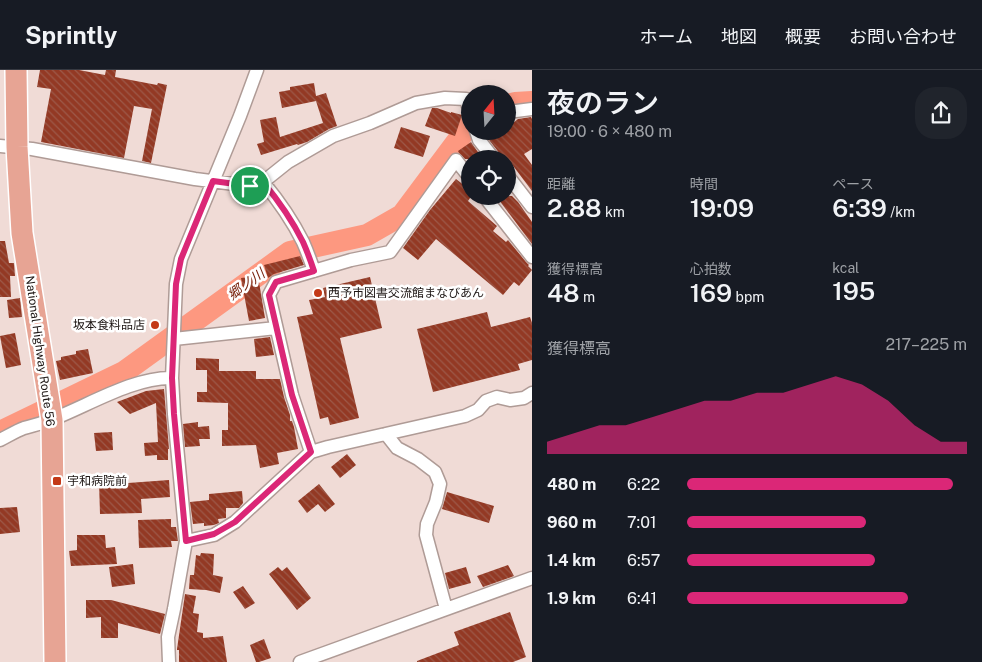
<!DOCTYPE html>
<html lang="ja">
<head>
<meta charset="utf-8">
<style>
  body { margin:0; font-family:"Public Sans","Noto Sans JP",sans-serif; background:#20242c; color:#f1f3f6; height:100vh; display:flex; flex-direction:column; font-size:19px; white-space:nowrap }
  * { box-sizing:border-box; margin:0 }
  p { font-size:16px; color:#9ea1a6 }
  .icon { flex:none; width:28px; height:28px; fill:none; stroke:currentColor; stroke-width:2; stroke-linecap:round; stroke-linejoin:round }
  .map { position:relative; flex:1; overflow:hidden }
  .panel { display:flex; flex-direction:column; background:#171b24; width:450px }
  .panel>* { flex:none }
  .needle { width:32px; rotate:18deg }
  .buttons { position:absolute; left:461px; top:15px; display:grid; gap:10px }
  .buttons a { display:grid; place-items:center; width:55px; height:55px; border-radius:50%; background:#171b24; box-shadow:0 2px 8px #0003; font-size:25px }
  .pin { position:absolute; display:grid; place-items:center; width:42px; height:42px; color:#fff; margin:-21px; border:2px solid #fff; border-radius:50%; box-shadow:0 1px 5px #0007 }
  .round { display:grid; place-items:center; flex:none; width:52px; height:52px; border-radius:20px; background:#20242c }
  .overview { display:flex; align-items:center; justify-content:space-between; height:85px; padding:0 15px }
  h1 { font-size:28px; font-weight:600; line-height:38px }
  .figures { display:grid; grid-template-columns:repeat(3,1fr); gap:8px; height:85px; padding:5px 15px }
  .figures div { display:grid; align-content:center }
  .figures b { font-size:25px; font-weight:600 }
  .figures small { font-size:14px; font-weight:400 }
  .figures p { font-size:14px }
  .chart { height:140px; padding:10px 15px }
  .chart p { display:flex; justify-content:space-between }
  .chart svg { width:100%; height:90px; margin-top:5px; fill:#db2777; opacity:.7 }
  ul { padding:0 15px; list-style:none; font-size:16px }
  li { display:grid; grid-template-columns:80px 60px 1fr; align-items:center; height:38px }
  li i { height:12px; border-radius:6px; background:#db2777 }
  header { display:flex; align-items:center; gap:30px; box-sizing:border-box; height:70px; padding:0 25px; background:#171b24; border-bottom:1px solid #363941 }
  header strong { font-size:24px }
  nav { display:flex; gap:28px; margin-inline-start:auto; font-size:18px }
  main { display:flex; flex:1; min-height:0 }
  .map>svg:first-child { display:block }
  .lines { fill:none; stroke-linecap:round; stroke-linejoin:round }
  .river { stroke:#fd9880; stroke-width:22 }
  .building { fill:url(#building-back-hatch) }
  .minor-casing { stroke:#af9b96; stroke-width:15 }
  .trunk-casing { stroke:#fff; stroke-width:24 }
  .minor { stroke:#fff; stroke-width:12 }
  .trunk { stroke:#e7a494; stroke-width:21 }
  .route-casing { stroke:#fff; stroke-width:10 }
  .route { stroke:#db2777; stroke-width:6 }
  .poi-dot { fill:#c33917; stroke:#fff; stroke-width:2 }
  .labels { text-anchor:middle; stroke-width:5; stroke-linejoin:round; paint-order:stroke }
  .poi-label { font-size:12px; fill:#1c1513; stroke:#fff; text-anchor:start }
  .street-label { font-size:12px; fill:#1c1513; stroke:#fff }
  .water-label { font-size:14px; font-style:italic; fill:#771f0a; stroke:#fff }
</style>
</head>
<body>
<header>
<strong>Sprintly</strong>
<nav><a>ホーム</a><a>地図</a><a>概要</a><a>お問い合わせ</a></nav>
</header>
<main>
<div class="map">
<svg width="532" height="592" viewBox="0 0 532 592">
  <defs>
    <pattern id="building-back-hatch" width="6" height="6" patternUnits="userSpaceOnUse" patternTransform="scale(1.25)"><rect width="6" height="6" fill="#933924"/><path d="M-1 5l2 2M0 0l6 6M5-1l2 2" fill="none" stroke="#9d5949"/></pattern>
  </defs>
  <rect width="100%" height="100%" fill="#f0dbd6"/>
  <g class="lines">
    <path class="river" d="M508 35 515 33 532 32
      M0 362 124 302 290 182 367 165 402 145 470 54"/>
  </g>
  <path class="building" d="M40 0H79L105 5 106 0H116L115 7 157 15 158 13 167 15 151 93 142 91 152 39 134 36 124 88 41 72 51 19 37 17Z
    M314 13 316 26 326 23 337 56 329 59 307 72 298 75 297 74 261 85 257 74 264 72 260 50 276 47 280 67 323 53 316 31 282 38 279 22 290 20V17Z
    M432 38H437L451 43V42L462 45 455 66 425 56Z
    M531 47 532 49V79L524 84 532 95V121L508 89H503L500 84 486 66 485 62 508 61V57L518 49Z
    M401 57 430 66 423 87 394 78Z
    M471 72 473 75 483 89H465L459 83 458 81Z
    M456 109 470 120V128L468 131 497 156 493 161 506 172 508 170 526 192 529 195 528 196 532 200 519 216 514 212 503 225 436 169 418 190 403 178 430 140Z
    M496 126H512L518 132 532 152V174Z
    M0 171H5L9 193H14L15 206H10L11 227H0Z
    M300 186 304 195 274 204 268 208 264 195Z
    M258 206 265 248 249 251 241 208Z
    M370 207 382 258 340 268 359 348 330 355 328 347 320 349 297 247 313 244 309 230 325 227 323 218Z
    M20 228 22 247 9 248 7 230Z
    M487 242 491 257 530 247 532 253V290L518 294 520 300 433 322 417 259Z
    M15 263 21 295 6 298 0 266Z
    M270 267 274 285 256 287 254 269Z
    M88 279 93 303 60 310 56 291 61 290V287L76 284V281Z
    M196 288 219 289V301H256V309H280L284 327 290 345V351H292L294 357 298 379 277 383 279 394 260 398 256 375 222 376V360H228V333L197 332V322H207V300H196Z
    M164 319 169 379H168V390H157V385L145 386 144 373 158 372 156 333 130 344 117 332 146 321Z
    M198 352V357L209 356 210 369H199L200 376 185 377 183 354Z
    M112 362 113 380 96 381 94 363Z
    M347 384 356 395 340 408 331 397Z
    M169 410 170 427 141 429 142 443 100 444 99 412 128 411V413Z
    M319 414 335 434 325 442 318 434 307 443 298 431Z
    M242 421 243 433 239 438H226V448L218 449 219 453 214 455 204 456V453L193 454 190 432 209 430V424Z
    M447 422 494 436 489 453 442 439Z
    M17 437 20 462 0 464V438Z
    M171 449V457H176L178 471H171L172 477 139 478 138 450Z
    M77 465H105L106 478 115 477 117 494 71 496 69 481 77 480Z
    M201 483 214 484 213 505 223 507 220 523 206 520 189 519 190 505H194L196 485 200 486Z
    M133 494 135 514 112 517 109 497Z
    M508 495 514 506 483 517 477 506Z
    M278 497 282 501 287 497 311 528 297 540 269 504Z
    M466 497 471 513 449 519 445 503Z
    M243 516 255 533 245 539 233 522Z
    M185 524 196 526 193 543 199 544 197 562 203 563V568L223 566 227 592H179V580H177V579Z
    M86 530H111L165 544 160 564 118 553V568H101V547L86 548Z
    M510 542 526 587 513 592H417V591L459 575 454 562Z
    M264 569 271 588 259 592H256L250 575Z"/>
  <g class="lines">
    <defs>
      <path id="minor" d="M508 42 532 39
        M476 61 479 70 494 89
        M0 76 32 79 195 109 250 116 263 112 288 92 333 66 370 53 416 33 445 28 466 29 470 43
        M508 106 532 137
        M263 112C278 130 292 150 303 172 307 181 311 192 314 201
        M484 126 532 187
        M174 269 276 258
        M386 364 397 378 418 389 435 402 440 414 436 432 427 454 426 465 446 539
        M0 370C8 366 16 361 24 358 34 355 44 353 53 349 89 335 134 307 172 308
        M311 382 292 325 269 225 276 212 351 190 390 182 456 90 470 108
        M186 471 214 465 235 452 311 382 328 377 465 346 478 340 486 331 497 327 510 330 524 328 532 323
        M169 592 168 567 174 539 186 471 174 344 172 308 176 214 181 189 240 46 257 0
        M300 592 532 508"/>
      <path id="trunk" d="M16 0 17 77 22 163 52 350 55 592"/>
    </defs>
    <use href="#minor" class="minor-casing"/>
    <use href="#trunk" class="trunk-casing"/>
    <use href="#minor" class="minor"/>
    <use href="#trunk" class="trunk"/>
  </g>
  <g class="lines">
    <defs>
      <path id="route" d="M213 111 250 116 263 112C278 130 292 150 303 172 307 181 311 192 314 201L276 212 269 225 292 325 311 382 235 452 214 464 186 471 174 344 172 308 176 214 181 189Z"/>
    </defs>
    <use href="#route" class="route-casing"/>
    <use href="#route" class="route"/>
  </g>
  <g class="poi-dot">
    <circle cx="318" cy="223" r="5"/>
    <circle cx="155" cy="255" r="5"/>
    <rect x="52" y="406" width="10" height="10" rx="2.5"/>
  </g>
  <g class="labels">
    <g class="poi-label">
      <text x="328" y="227">西予市図書交流館まなびあん</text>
      <text x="145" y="259" text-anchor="end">坂本食料品店</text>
      <text x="67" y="415">宇和病院前</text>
    </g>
    <g class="street-label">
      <text transform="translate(40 281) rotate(82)" y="4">National Highway Route 56</text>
    </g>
    <g class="water-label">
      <text transform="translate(246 214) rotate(-36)" y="5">郷ノ川</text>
    </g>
  </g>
</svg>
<div class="buttons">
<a><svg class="needle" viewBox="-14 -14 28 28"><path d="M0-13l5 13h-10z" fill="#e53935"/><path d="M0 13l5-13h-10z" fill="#9ea1a6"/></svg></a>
<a><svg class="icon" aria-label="locate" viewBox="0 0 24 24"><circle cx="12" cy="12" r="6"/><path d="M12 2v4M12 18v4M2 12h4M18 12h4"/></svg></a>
</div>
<div class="pin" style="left:250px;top:116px;background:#1e9e55"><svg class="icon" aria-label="arrive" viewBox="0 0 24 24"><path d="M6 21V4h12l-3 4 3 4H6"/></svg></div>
</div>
<section class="panel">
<div class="overview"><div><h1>夜のラン</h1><p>19:00 · 6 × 480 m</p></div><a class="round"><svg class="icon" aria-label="share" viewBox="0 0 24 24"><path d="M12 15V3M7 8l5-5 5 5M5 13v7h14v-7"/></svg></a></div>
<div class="figures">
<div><p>距離</p><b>2.88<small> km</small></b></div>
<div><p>時間</p><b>19:09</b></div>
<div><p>ペース</p><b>6:39<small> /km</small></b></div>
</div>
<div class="figures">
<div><p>獲得標高</p><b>48<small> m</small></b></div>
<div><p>心拍数</p><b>169<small> bpm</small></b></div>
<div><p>kcal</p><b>195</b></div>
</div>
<div class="chart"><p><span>獲得標高</span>217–225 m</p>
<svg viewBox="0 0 160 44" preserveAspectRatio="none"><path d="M0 44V38L10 34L20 30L30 30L40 26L50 22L60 18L70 18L80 14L90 14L100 10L110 6L120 10L130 18L140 30L150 38L160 38V44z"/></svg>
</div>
<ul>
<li><b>480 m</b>6:22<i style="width:95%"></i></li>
<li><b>960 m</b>7:01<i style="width:64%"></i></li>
<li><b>1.4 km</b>6:57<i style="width:67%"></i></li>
<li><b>1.9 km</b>6:41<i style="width:79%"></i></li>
</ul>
</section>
</main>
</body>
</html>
